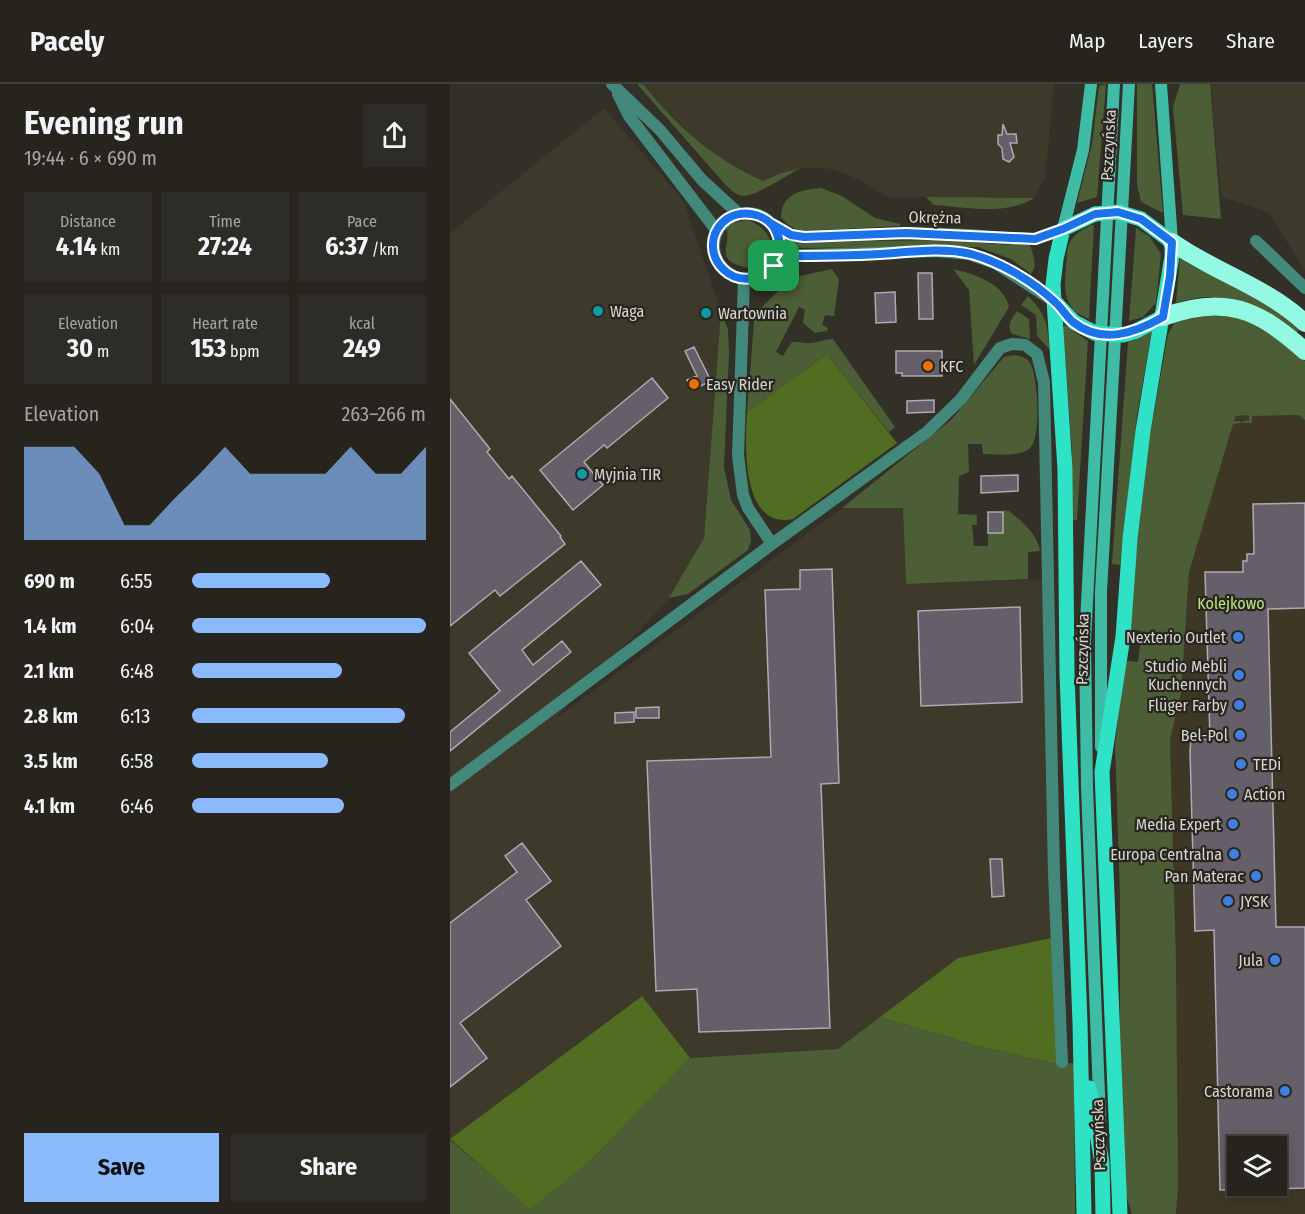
<!DOCTYPE html>
<html lang="en">
<head>
<meta charset="utf-8">
<style>
  body { margin:0; font-family:"Fira Sans Condensed",sans-serif; background:#2e2c26; color:#f1f3f6; height:100vh; display:flex; flex-direction:column; font-size:22px; white-space:nowrap }
  * { box-sizing:border-box; margin:0 }
  p { font-size:20px; color:#a4a4a4 }
  .icon { flex:none; width:33px; height:33px; fill:none; stroke:currentColor; stroke-width:2; stroke-linecap:round; stroke-linejoin:round }
  .map { position:relative; flex:1; overflow:hidden }
  .details { display:flex; flex-direction:column; background:#26241d; width:450px }
  .details>* { flex:none }
  .buttons { position:absolute; left:777px; top:1052px; display:grid; gap:12px }
  .buttons a { display:grid; place-items:center; width:60px; height:60px; border-radius:0px; background:#26241d; box-shadow:0 3px 15px #0003,0 0 0 2px #42413b; font-size:30px }
  .pin { position:absolute; display:grid; place-items:center; width:51px; height:51px; color:#fff; margin:-26px; border-radius:12px; box-shadow:0 3px 9px #0006 }
  .round { display:grid; place-items:center; flex:none; width:63px; height:63px; border-radius:0px; background:#2e2c26 }
  .summary { display:flex; align-items:center; justify-content:space-between; height:102px; padding:0 24px }
  h1 { font-size:33px; font-weight:700; line-height:45px }
  .stats { display:grid; grid-template-columns:repeat(3,1fr); gap:9px; height:102px; padding:6px 24px }
  .stats div { display:grid; align-content:center; border-radius:0px; background:#2e2c26; text-align:center }
  .stats b { font-size:26px; font-weight:700 }
  .stats small { font-size:16px; font-weight:400 }
  .stats p { font-size:16px }
  .chart { height:168px; padding:12px 24px }
  .chart p { display:flex; justify-content:space-between }
  .chart svg { width:100%; height:108px; margin-top:6px; fill:#8abafc; opacity:.7 }
  .action { display:flex; gap:12px; margin-top:auto; padding:12px 24px }
  .action a { flex:1; height:69px; border-radius:0px; background:#8abafc; color:#111; font-size:24px; font-weight:700; line-height:69px; text-align:center }
  .action a+a { background:#2e2c26; color:#f1f3f6 }
  ul { padding:0 24px; list-style:none; font-size:20px }
  li { display:grid; grid-template-columns:96px 72px 1fr; align-items:center; height:45px }
  li i { height:15px; border-radius:8px; background:#8abafc }
  header { display:flex; align-items:center; gap:36px; box-sizing:border-box; height:84px; padding:0 30px; background:#26241d; border-bottom:2px solid #42413b }
  header strong { font-size:28px }
  nav { display:flex; gap:33px; margin-inline-start:auto; font-size:21px }
  main { display:flex; flex:1; min-height:0 }
  .map>svg:first-child { display:block }
  .commercial { fill:#3e3725; fill-rule:evenodd }
  .built { fill:#3d392b }
  .green { fill:#4c5e35 }
  .forest { fill:#506d21 }
  .building { fill:#645f68; stroke:#aea9b3; stroke-width:1.5 }
  .lines { fill:none; stroke-linecap:round; stroke-linejoin:round }
  .minor { stroke:#42897b; stroke-width:12 }
  .tertiary { stroke:#42897b; stroke-width:12 }
  .secondary { stroke:#3ebca5; stroke-width:12 }
  .primary { stroke:#30e2c5; stroke-width:15 }
  .motorway { stroke:#93f9e3; stroke-width:18 }
  .primary-bridge { stroke:#30e2c5; stroke-width:15 }
  .route-casing { stroke:#fff; stroke-width:12 }
  .route { stroke:#1a73e8; stroke-width:8 }
  .culture-dot { fill:#0f9aa8; stroke:#28261e; stroke-width:2 }
  .food-dot { fill:#e8710a; stroke:#28261e; stroke-width:2 }
  .shop-dot { fill:#3f7fe0; stroke:#28261e; stroke-width:2 }
  .labels { text-anchor:middle; stroke-width:4.5; stroke-linejoin:round; paint-order:stroke }
  .street-label { font-size:16px; fill:#d8d6d1; stroke:#28261e }
  .poi-label { font-size:16px; fill:#d8d6d1; stroke:#28261e; text-anchor:end }
  .park-label { font-size:16px; fill:#bae57f; stroke:#28261e }
</style>
</head>
<body>
<header>
<strong>Pacely</strong>
<nav><a>Map</a><a>Layers</a><a>Share</a></nav>
</header>
<main>
<section class="details">
<div class="summary"><div><h1>Evening run</h1><p>19:44 · 6 × 690 m</p></div><a class="round"><svg class="icon" aria-label="share" viewBox="0 0 24 24"><path d="M12 15V3M7 8l5-5 5 5M5 13v7h14v-7"/></svg></a></div>
<div class="stats">
<div><p>Distance</p><b>4.14<small> km</small></b></div>
<div><p>Time</p><b>27:24</b></div>
<div><p>Pace</p><b>6:37<small> /km</small></b></div>
</div>
<div class="stats">
<div><p>Elevation</p><b>30<small> m</small></b></div>
<div><p>Heart rate</p><b>153<small> bpm</small></b></div>
<div><p>kcal</p><b>249</b></div>
</div>
<div class="chart"><p><span>Elevation</span>263–266 m</p>
<svg viewBox="0 0 160 44" preserveAspectRatio="none"><path d="M0 44V6L10 6L20 6L30 17L40 38L50 38L60 27L70 17L80 6L90 17L100 17L110 17L120 17L130 6L140 17L150 17L160 6V44z"/></svg>
</div>
<ul>
<li><b>690 m</b>6:55<i style="width:59%"></i></li>
<li><b>1.4 km</b>6:04<i style="width:100%"></i></li>
<li><b>2.1 km</b>6:48<i style="width:64%"></i></li>
<li><b>2.8 km</b>6:13<i style="width:91%"></i></li>
<li><b>3.5 km</b>6:58<i style="width:58%"></i></li>
<li><b>4.1 km</b>6:46<i style="width:65%"></i></li>
</ul>
<div class="action"><a>Save</a><a>Share</a></div>
</section>
<div class="map">
<svg width="855" height="1130" viewBox="0 0 855 1130">
  <rect width="100%" height="100%" fill="#323027"/>
  <path class="commercial" d="M855 301V1130H688L708 346ZM788 1062H826V1101H788Z"/>
  <path class="built" d="M193 0H604L595 95 584 114 438 113 405 94 382 85 352 84 331 89 313 97 280 81 242 55 215 28Z
    M760 0H855V187L818 128 771 113Z
    M154 24 233 116 271 227 254 455 225 509 105 635 392 424H453L456 500 594 495 605 853 508 874 388 965 240 974 191 912 0 1055V149Z"/>
  <path class="green" d="M187 0H193C228 44 261 73 313 97L331 89 352 84C337 90 306 113 292 112 285 111 278 103 273 98Z
    M656 0 647 113 627 119 642 60 649 2Z
    M687 0H702L713 129 691 118 687 101Z
    M730 0H760L771 135 733 131 723 23Z
    M371 104 392 112 425 134 450 140V142L349 147 337 140 331 133C332 109 351 106 371 104Z
    M476 113 584 114C555 132 516 123 484 121Z
    M298 136C311 140 320 152 324 164L318 175 298 184C261 176 283 162 276 143L281 139Z
    M641 141H644L639 235C613 225 614 206 616 182 617 172 616 163 622 155 627 148 634 145 641 141Z
    M686 144 700 153 711 170 706 219 693 233 679 237Z
    M496 156 558 161H580C583 171 588 181 581 190L561 175 528 163 336 164V158Z
    M730 174C751 189 774 195 797 207 816 217 832 232 849 246L846 249C807 219 776 204 726 219Z
    M382 185 389 196 384 232 375 231 372 241 378 244 377 247 365 249 353 239 355 226 349 223 326 268 333 272C345 252 339 259 359 259 367 259 375 255 383 255L445 343 439 348 377 270 297 328 305 225 311 224 341 194Z
    M503 185C524 190 554 199 559 223L524 281 519 206Z
    M578 212C597 231 597 240 600 266L587 252 586 231 571 221Z
    M271 227 278 246 279 269 274 383 281 416 300 446 301 457 298 466 238 510 219 514 254 454Z
    M567 227 579 235 580 255 562 250C556 241 562 235 567 227Z
    M755 228 792 234 834 258 855 277V336L849 331 802 332V339H793V337L799 336V331L785 332 784 337H790L791 339 783 340 739 488 731 608 720 656 726 879 728 1103 726 1130H682L675 1108 670 950V810L665 662 674 581 678 577 688 578 692 547 686 546 683 557 676 552 700 351 718 250 727 235Z
    M615 241 638 257 627 436H623L622 366 613 244Z
    M702 246 687 332 670 481 662 480 678 258Z
    M564 271C570 272 576 273 580 279 588 291 592 356 579 365 568 373 546 370 533 370L532 360H518L519 388 509 392 508 430 527 431V441H522L524 462H538V449L553 448V426L559 427C572 438 587 449 590 467L578 468V495L456 500 453 424H392L501 336 554 273Z
    M430 933 528 962 606 980 624 979 625 1130H0V1056L80 1124 139 1078 240 974 388 965Z"/>
  <path class="forest" d="M377 270 447 359 343 435C291 446 295 360 297 328Z
    M605 853 606 980 528 962 430 933 508 874Z
    M192 912 240 974 139 1078 80 1125 0 1055Z"/>
  <path class="building" d="M553 40 557 50H566L567 59H560L564 73 559 78 553 75 552 64 548 60V51H552Z
    M468 189H482L483 235H469Z
    M445 208 446 238 426 239 425 209Z
    M244 263 261 297 242 306 237 296 247 292 235 267Z
    M446 267H492V292H452V289H446Z
    M202 294 218 314 157 364 154 361 134 378 153 401 123 426 90 386Z
    M0 315 40 365 37 368 59 395 62 392 111 452 110 453 115 460 50 512 45 506 0 542Z
    M484 316V328L457 329V317Z
    M568 391V407L531 409V392Z
    M855 419V524L818 525 826 843H855V1104L826 1105V1062H788V1106H770L764 846 745 847 740 667 741 655H760L755 488H793V477H797V470H804L803 420Z
    M538 428H553V449H538Z
    M131 477 151 501 72 566 83 581 112 557 121 568 0 667V648L50 607 19 569Z
    M382 485 389 699 371 700 380 944 249 948 247 905 206 907 197 677 321 673 315 506 350 505V486Z
    M570 523 572 618 471 622 468 527Z
    M209 623V634H186V624Z
    M184 628V638L165 639V629Z
    M72 759 101 797 76 816 111 862 10 939 37 974 0 1003V839L67 788 55 772Z
    M540 775H552L554 812 542 813Z"/>
  <g class="lines">
    <path class="minor" d="M806 157 855 204
      M294 196 288 371 293 411 298 424 322 460
      M0 701 322 460 477 348 511 315 550 264 562 260 575 261 587 270 594 298 604 790 612 978"/>
    <path class="tertiary" d="M162 0 210 46 252 96 289 130
      M168 10 179 32 267 147
      M264 162a33 33 0 1 1 66 0a33 33 0 1 1-66 0Z
      M322 140 341 151 354 153 456 149 519 151 567 155H585L613 145
      M329 172 486 167 519 170 545 179 605 218"/>
    <path class="secondary" d="M711 0 722 158
      M613 145 633 66 641 0
      M651 663V508L679 0
      M650 1036 637 703 635 557 664 0"/>
    <path class="primary" d="M605 218 624 238 645 249
      M686 247 713 233
      M639 1004 652 1079 653 1130
      M634 1130 630 939 617 590 615 385 603 201 606 175 613 145 645 130
      M670 1130 652 688 673 553 680 455 693 347 722 172V158L691 135"/>
    <path class="motorway" d="M722 158C766 189 815 202 855 239
      M713 233C775 210 808 225 855 267"/>
    <path class="primary-bridge" d="M645 130 668 128 691 135
      M645 249 673 251 686 247"/>
  </g>
  <g class="lines">
    <defs>
      <path id="route" d="M324 182C286 218 244 169 272 139 288 123 318 128 327 149 331 157 330 164 329 172 362 172 396 172 430 170 459 168 493 163 521 170 550 178 583 197 605 218 612 224 616 232 623 238 652 261 685 249 713 233L720 192 722 158 691 135 668 128 645 130 613 145 585 155 456 149 354 153 341 151 322 140C331 155 332 166 324 182"/>
    </defs>
    <use href="#route" class="route-casing"/>
    <use href="#route" class="route"/>
  </g>
  <g class="culture-dot">
    <circle cx="148" cy="227" r="6"/>
    <circle cx="256" cy="229" r="6"/>
    <circle cx="132" cy="390" r="6"/>
  </g>
  <g class="food-dot">
    <circle cx="478" cy="282" r="6"/>
    <circle cx="244" cy="300" r="6"/>
  </g>
  <g class="shop-dot">
    <circle cx="788" cy="553" r="6"/>
    <circle cx="789" cy="591" r="6"/>
    <circle cx="789" cy="621" r="6"/>
    <circle cx="790" cy="651" r="6"/>
    <circle cx="791" cy="680" r="6"/>
    <circle cx="782" cy="710" r="6"/>
    <circle cx="783" cy="740" r="6"/>
    <circle cx="784" cy="770" r="6"/>
    <circle cx="806" cy="792" r="6"/>
    <circle cx="778" cy="817" r="6"/>
    <circle cx="825" cy="876" r="6"/>
    <circle cx="835" cy="1007" r="6"/>
  </g>
  <g class="labels">
    <g class="street-label">
      <text transform="translate(658 61) rotate(-87)" y="6">Pszczyńska</text>
      <text transform="translate(485 133) rotate(1)" y="6">Okrężna</text>
      <text transform="translate(632 565) rotate(-89)" y="6">Pszczyńska</text>
      <text transform="translate(648 1051) rotate(-92)" y="6">Pszczyńska</text>
    </g>
    <g class="poi-label">
      <text x="160" y="233" text-anchor="start">Waga</text>
      <text x="268" y="235" text-anchor="start">Wartownia</text>
      <text x="490" y="288" text-anchor="start">KFC</text>
      <text x="256" y="306" text-anchor="start">Easy Rider</text>
      <text x="144" y="396" text-anchor="start">Myjnia TIR</text>
      <text x="776" y="559">Nexterio Outlet</text>
      <text x="777" y="588">Studio Mebli<tspan x="777" dy="18">Kuchennych</tspan></text>
      <text x="777" y="627">Flüger Farby</text>
      <text x="778" y="657">Bel-Pol</text>
      <text x="803" y="686" text-anchor="start">TEDi</text>
      <text x="794" y="716" text-anchor="start">Action</text>
      <text x="771" y="746">Media Expert</text>
      <text x="772" y="776">Europa Centralna</text>
      <text x="794" y="798">Pan Materac</text>
      <text x="790" y="823" text-anchor="start">JYSK</text>
      <text x="813" y="882">Jula</text>
      <text x="823" y="1013">Castorama</text>
    </g>
    <g class="park-label">
      <text x="781" y="525">Kolejkowo</text>
    </g>
  </g>
</svg>
<div class="buttons">
<a><svg class="icon" aria-label="layers" viewBox="0 0 24 24"><path d="M12 4l9 5-9 5-9-5zM3 14l9 5 9-5"/></svg></a>
</div>
<div class="pin" style="left:324px;top:182px;background:#1e9e55"><svg class="icon" aria-label="arrive" viewBox="0 0 24 24"><path d="M6 21V4h12l-3 4 3 4H6"/></svg></div>
</div>
</main>
</body>
</html>
